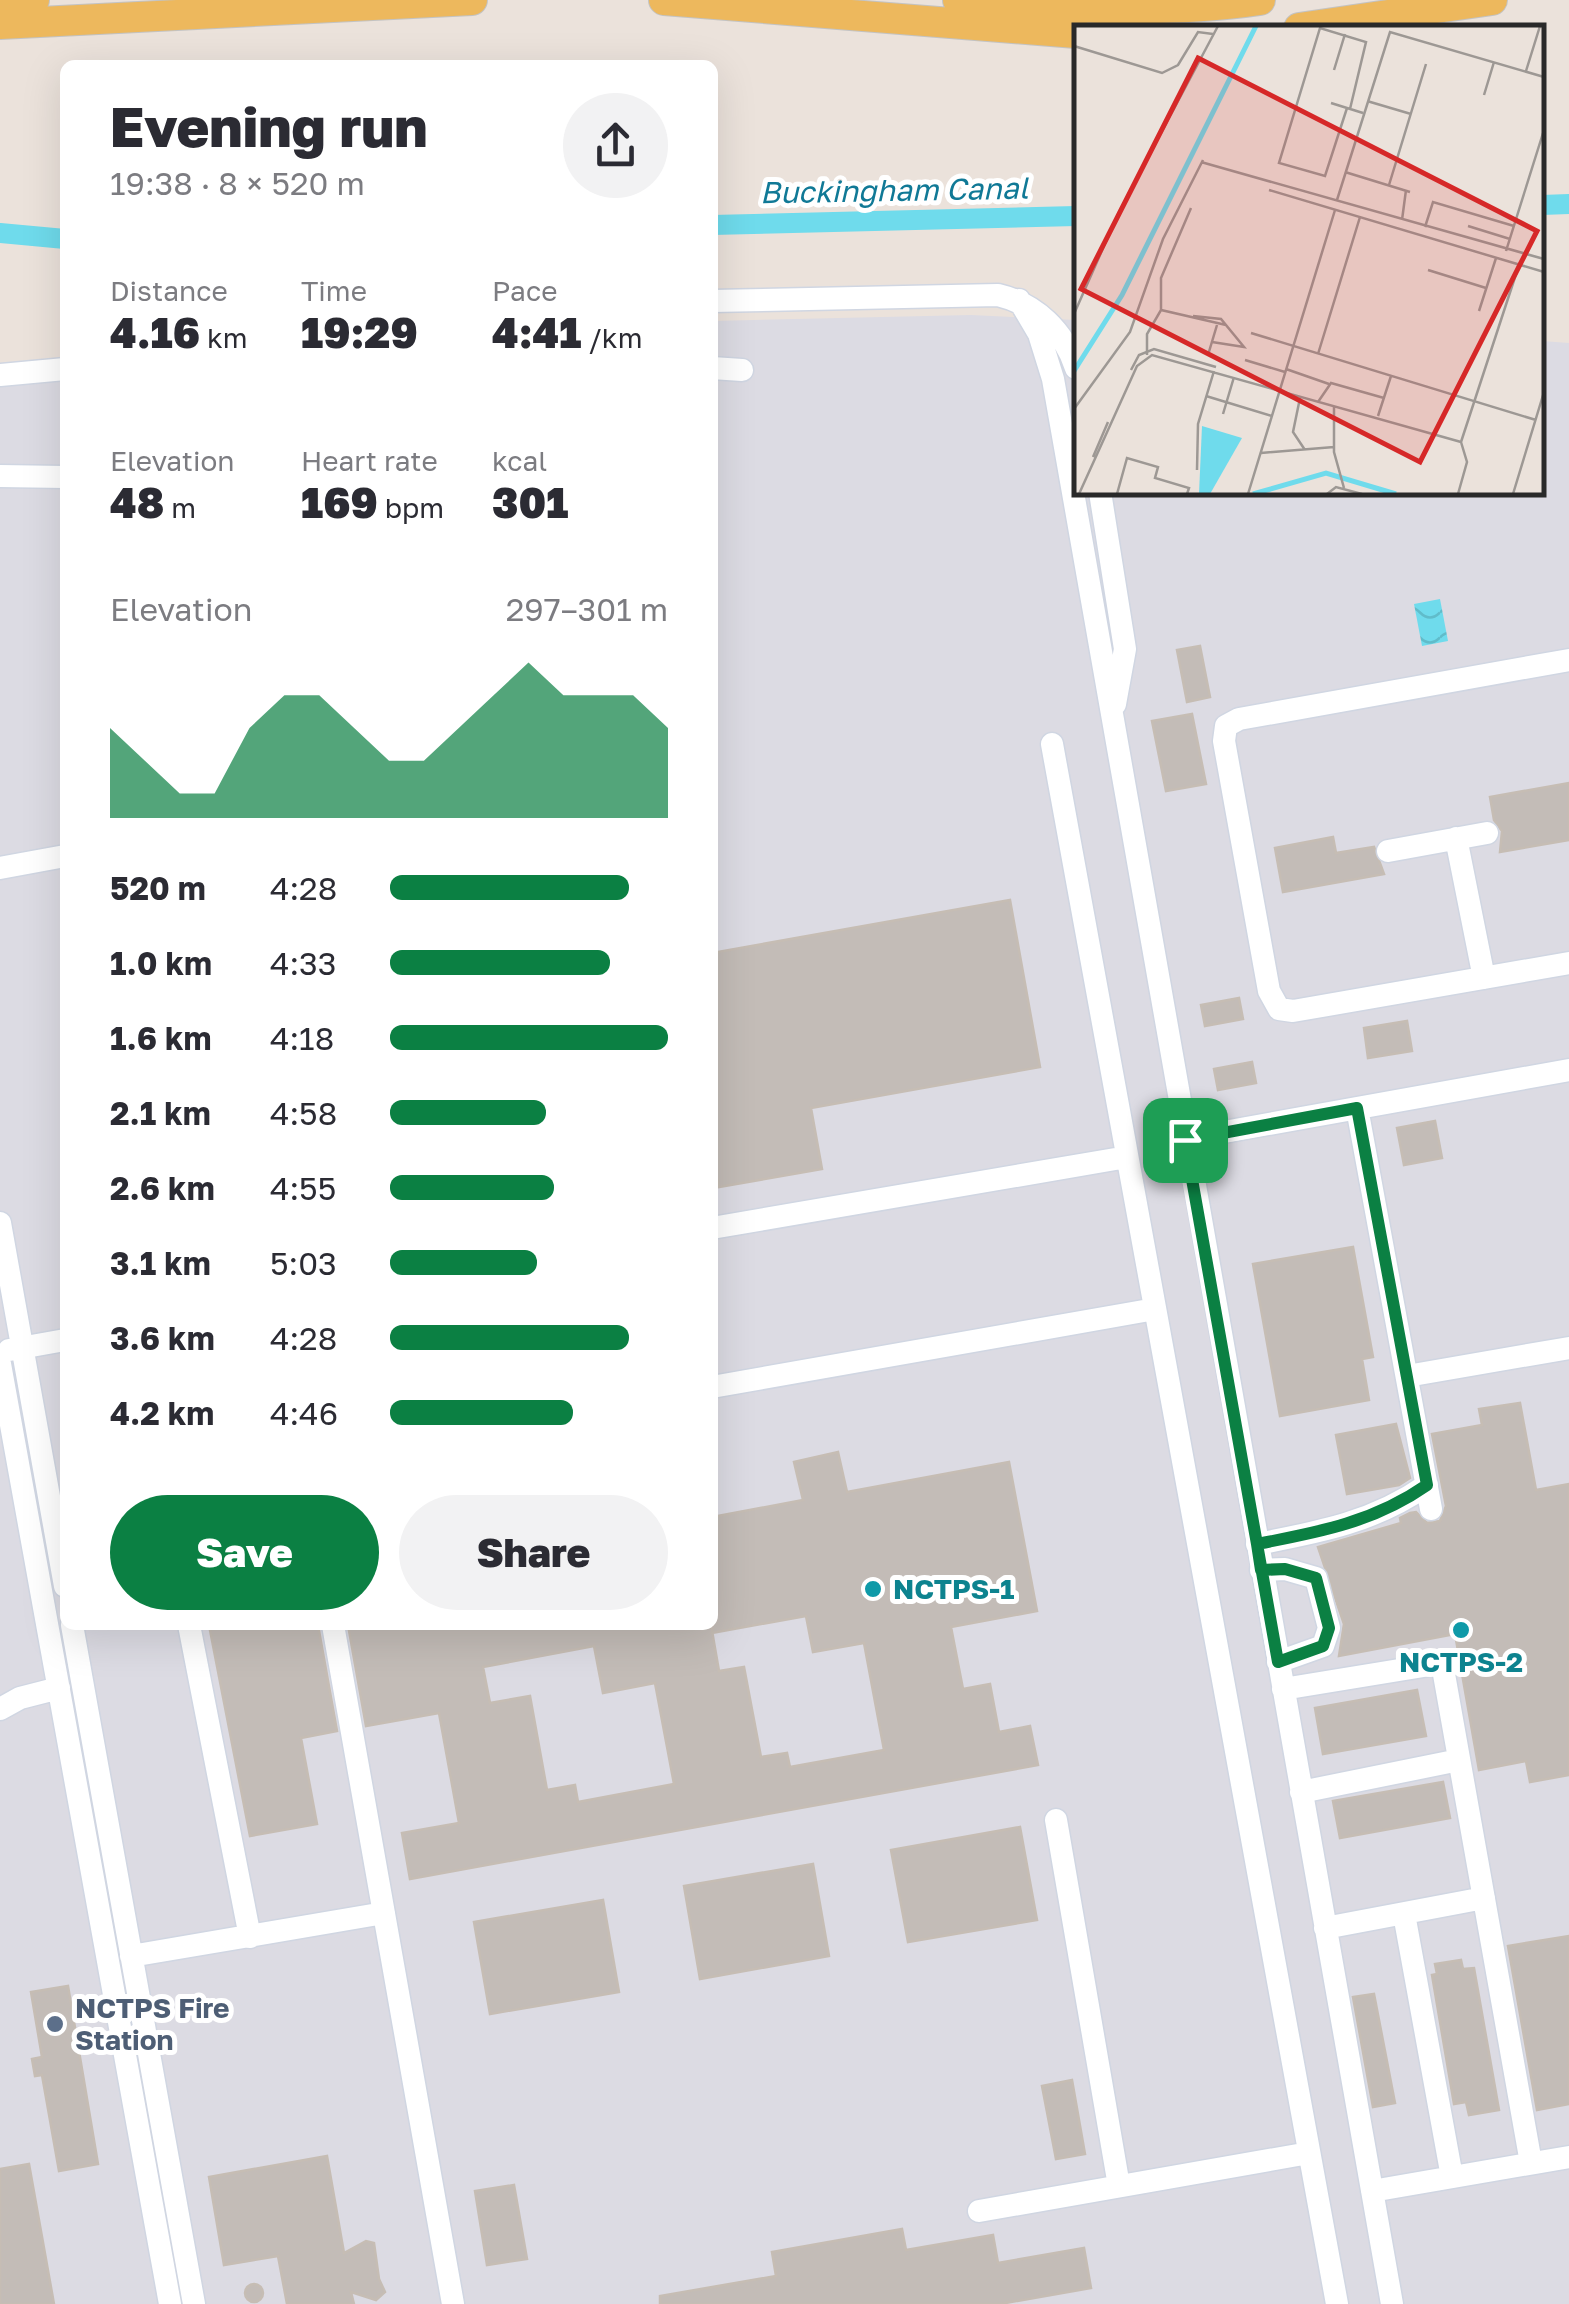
<!DOCTYPE html>
<html lang="en">
<head>
<meta charset="utf-8">
<style>
  body { margin:0; font-family:"Golos Text",sans-serif; background:#f2f2f3; color:#2b2b33; height:100vh; display:flex; flex-direction:column; font-size:38px; white-space:nowrap }
  * { box-sizing:border-box; margin:0 }
  p { font-size:32px; color:#7c7c81 }
  .icon { flex:none; width:55px; height:55px; fill:none; stroke:currentColor; stroke-width:2; stroke-linecap:round; stroke-linejoin:round }
  .map { position:relative; flex:1; overflow:hidden }
  .details { position:absolute; left:60px; top:60px; width:658px; height:1570px; display:flex; flex-direction:column; background:#fff; border-radius:15px; box-shadow:0 10px 40px #0002 }
  .details>* { flex:none }
  .pin { position:absolute; display:grid; place-items:center; width:85px; height:85px; color:#fff; margin:-42px; border-radius:20px; box-shadow:0 5px 15px #0006 }
  .round { display:grid; place-items:center; flex:none; width:105px; height:105px; border-radius:52px; background:#f2f2f3 }
  .summary { display:flex; align-items:center; justify-content:space-between; height:170px; padding:0 50px }
  h1 { font-size:55px; font-weight:800; line-height:75px }
  .figures { display:grid; grid-template-columns:repeat(3,1fr); gap:15px; height:170px; padding:10px 50px }
  .figures div { display:grid; align-content:center }
  .figures b { font-size:42px; font-weight:800 }
  .figures small { font-size:28px; font-weight:400 }
  .figures p { font-size:28px }
  .chart { height:280px; padding:20px 50px }
  .chart p { display:flex; justify-content:space-between }
  .chart svg { width:100%; height:180px; margin-top:10px; fill:#0b8043; opacity:.7 }
  .action { display:flex; gap:20px; margin-top:auto; padding:20px 50px }
  .action a { flex:1; height:115px; border-radius:60px; background:#0b8043; color:#fff; font-size:40px; font-weight:800; line-height:115px; text-align:center }
  .action a+a { background:#f2f2f3; color:#2b2b33 }
  ul { padding:0 50px; list-style:none; font-size:32px }
  li { display:grid; grid-template-columns:160px 120px 1fr; align-items:center; height:75px }
  li i { height:25px; border-radius:12px; background:#0b8043 }
  .map>svg:first-child { display:block }
  .industrial { fill:#dcdbe3 }
  .water { fill:url(#water-waves) }
  .lines { fill:none; stroke-linecap:round; stroke-linejoin:round }
  .canal { stroke:#6fdbec; stroke-width:20 }
  .building { fill:#c3bcb7; stroke:#c6bdb4; stroke-width:2.5; fill-rule:evenodd }
  .minor-casing { stroke:#d0d6e2; stroke-width:25 }
  .major-casing { stroke:#c3c3c3; stroke-width:32 }
  .minor { stroke:#fff; stroke-width:22 }
  .major { stroke:#edb85d; stroke-width:30 }
  .route-casing { stroke:#fff; stroke-width:20 }
  .route { stroke:#0b8043; stroke-width:12 }
  .culture-dot { fill:#0f9aa8; stroke:#fff; stroke-width:4 }
  .service-dot { fill:#5c6f8a; stroke:#fff; stroke-width:4 }
  .labels { text-anchor:middle; stroke-width:10; stroke-linejoin:round; paint-order:stroke }
  .culture-label { font-size:28px; font-weight:bold; fill:#0d838f; stroke:#fff; text-anchor:start }
  .service-label { font-size:28px; font-weight:bold; fill:#4e5e75; stroke:#fff; text-anchor:start }
  .water-label { font-size:30px; font-style:italic; fill:#107996; stroke:#fff }
  .inset-river { fill:none; stroke:#6fdbec; stroke-width:5 }
  .inset-road { fill:none; stroke:#9d9894; stroke-width:2.5 }
  .view { fill:#d62828; fill-opacity:0.15; stroke:#d62828; stroke-width:5 }
  .inset-edge { fill:none; stroke:#292929; stroke-width:5 }
</style>
</head>
<body>
<div class="map">
<svg width="1569" height="2304" viewBox="0 0 1569 2304">
  <defs>
    <pattern id="water-waves" width="16" height="10" patternUnits="userSpaceOnUse" patternTransform="scale(2.5)"><rect width="16" height="10" fill="#6fdbec"/><path d="M0 5q4-4 8 0t8 0" fill="none" stroke="#60bcca"/></pattern>
  </defs>
  <rect width="100%" height="100%" fill="#ebe2db"/>
  <path class="industrial" d="M971 315 1076 320V492H1542V341L1569 343V2304H0V385L65 377V1625H712L713 321Z"/>
  <path class="water" d="M1440 599 1448 641 1422 646 1414 604Z"/>
  <g class="lines">
    <path class="canal" d="M1542 205 1569 204
      M712 225 1076 216
      M0 233 65 239"/>
  </g>
  <path class="building" d="M1200 646 1210 697 1187 702 1177 650Z
    M1192 714 1206 784 1166 791 1152 721Z
    M1569 783V840L1500 852 1502 831 1494 820 1490 797Z
    M1333 837 1336 853 1374 847 1384 874 1283 892 1275 848Z
    M1010 900 1040 1067 811 1108 822 1169 719 1187 712 1154V953Z
    M1239 998 1243 1019 1205 1026 1201 1005Z
    M1407 1021 1412 1051 1368 1058 1364 1028Z
    M1252 1062 1256 1083 1218 1090 1214 1069Z
    M1435 1121 1442 1158 1404 1165 1397 1128Z
    M1353 1247 1373 1357 1362 1359 1369 1400 1280 1416 1253 1264Z
    M1520 1403 1536 1490 1569 1484V1775L1530 1782 1526 1761 1479 1770 1455 1634 1339 1656 1344 1624 1318 1547 1401 1523 1400 1518 1410 1513 1416 1512 1427 1523 1440 1521 1446 1506 1432 1434 1482 1425 1479 1409Z
    M1396 1424 1410 1478 1399 1485 1347 1494 1336 1435Z
    M838 1452 847 1492 1009 1462 1037 1611 951 1627 963 1689 990 1684 999 1732 1030 1726 1038 1765 410 1879 402 1833 459 1823 439 1713 366 1726 348 1625H711L719 1671 744 1667 761 1757 787 1753 790 1767 884 1750 864 1643 813 1652 806 1616 712 1633V1517L803 1500 794 1462ZM594 1646 603 1693 655 1683 674 1784 578 1802 575 1785 547 1790 530 1696 490 1703 483 1667Z
    M209 1625H318L337 1731 301 1738 317 1824 250 1836Z
    M1417 1690 1426 1736 1323 1754 1315 1708Z
    M1443 1782 1450 1818 1340 1838 1333 1801Z
    M1020 1827 1037 1920 908 1942 891 1850Z
    M813 1864 829 1956 700 1979 684 1886Z
    M603 1900 619 1992 490 2014 474 1922Z
    M1569 1936V2104L1537 2110 1508 1946Z
    M1461 1960 1463 1969 1474 1968 1499 2110 1469 2115 1466 2102 1454 2104 1432 1975 1437 1974 1435 1964Z
    M68 1986 98 2164 59 2171 42 2075 35 2076 32 2059 42 2057 31 1992Z
    M1374 1994 1395 2103 1373 2107 1353 1997Z
    M1072 2080 1085 2154 1056 2159 1042 2086Z
    M327 2156 344 2253 366 2241 374 2243 379 2279 385 2292 376 2300 351 2292 354 2304H287L278 2256 224 2265 209 2177Z
    M29 2164 54 2304H0V2169Z
    M514 2185 527 2259 487 2265 475 2191Z
    M902 2229 906 2250 993 2235 998 2263 1084 2248 1091 2288 1000 2304H660V2296L776 2276 772 2252Z
    M245 2293a9 9 0 1 1 18 0a9 9 0 1 1-18 0Z"/>
  <g class="lines">
    <defs>
      <path id="minor" d="M1019 300 1039 334 1053 379 1392 2304
        M712 301 998 295C1036 304 1064 331 1076 368
        M712 368 742 370
        M0 375 65 369
        M0 476 65 477
        M1100 492 1125 649 1115 704
        M1569 660 1239 719 1226 726 1224 741 1269 991 1279 1009 1293 1011 1569 963
        M1052 744 1337 2304
        M1456 838 1484 978
        M1388 851 1487 833
        M0 868 65 856
        M1357 1108 1431 1509
        M1185 1139 1569 1070
        M0 1223 65 1586
        M712 1228 1127 1157
        M9 1350 65 1340
        M0 1364 170 2304
        M1407 1376 1569 1348
        M712 1387 1155 1309
        M1257 1544C1320 1532 1374 1522 1427 1485
        M1261 1570 1285 1569 1316 1578 1329 1628 1323 1646 1278 1662
        M72 1625 194 2304
        M189 1625 250 1937
        M333 1625 453 2304
        M1283 1689 1442 1663 1531 2163
        M0 1709 20 1698 59 1688
        M1301 1792 1459 1760
        M1056 1820 1119 2186
        M1404 1914 1452 2177
        M1325 1928 1484 1898
        M131 1956 384 1913
        M1372 2191 1569 2157
        M979 2211 1309 2153"/>
      <path id="major" d="M664 0 1076 33
        M958 0C1059 7 1159 15 1260 0
        M0 2 34 0
        M0 24 472 0
        M1299 28 1492 0"/>
    </defs>
    <use href="#minor" class="minor-casing"/>
    <use href="#major" class="major-casing"/>
    <use href="#minor" class="minor"/>
    <use href="#major" class="major"/>
  </g>
  <g class="lines">
    <defs>
      <path id="route" d="M1185 1140 1278 1662 1323 1646 1329 1628 1316 1578 1285 1569 1261 1570 1257 1544C1320 1532 1374 1522 1427 1485L1357 1108 1185 1140"/>
    </defs>
    <use href="#route" class="route-casing"/>
    <use href="#route" class="route"/>
  </g>
  <g class="culture-dot">
    <circle cx="873" cy="1589" r="10"/>
    <circle cx="1461" cy="1630" r="10"/>
  </g>
  <circle class="service-dot" cx="55" cy="2024" r="10"/>
  <g class="labels">
    <g class="culture-label">
      <text x="893" y="1599">NCTPS-1</text>
      <text x="1461" y="1672" text-anchor="middle">NCTPS-2</text>
    </g>
    <g class="service-label">
      <text x="75" y="2018">NCTPS Fire<tspan x="75" dy="32">Station</tspan></text>
    </g>
    <g class="water-label">
      <text transform="translate(894 191) rotate(-1)" y="10">Buckingham Canal</text>
    </g>
  </g>
  <g transform="translate(1074 25)">
    <rect width="470" height="470" fill="#ebe2db"/>
    <path d="M128 401 168 413 136 469H125Z" fill="#6fdbec"/>
    <path class="inset-river" d="M0 346 48 270 182 1M179 469 252 448 322 469"/>
    <path class="inset-road" d="M0 21 88 48 104 40 124 7 139 9M260 45 271 9M452 46 466 1M410 70 420 37M293 76 337 89M257 78 289 88M273 83 251 151 205 138 246 3 292 17 276 84M127 137 470 234M271 147 336 167M315 160 352 39M195 165 470 247M263 175 316 7 470 52M328 195 332 165M394 201 436 214M351 202 359 177 440 201M432 226 470 105M354 245 412 263M87 285V253L117 183M405 286 422 233M0 289 45 187 144 1M119 291 147 294 170 322 138 317M177 308 462 395M244 329 286 192M73 330V309L87 285 152 300M134 330 143 300M171 335 211 347M212 344 255 359M57 345 65 330 80 324 142 342M132 371 198 391M226 373 219 407 231 425M244 377 257 358 310 373M260 382V427L270 463M0 384 56 307 89 214 129 135M149 389 160 352M304 391 317 351M387 417 445 240M187 428 260 422M19 432 34 397M123 445 124 399 140 346M5 469 63 341 78 330 387 417M43 469 53 433 84 442 81 453 115 463 113 469M174 469 261 185M253 469 262 462 288 469M384 469 393 437 387 417M439 469 470 367"/>
    <path class="view" d="M124 33 463 206 346 437 7 264Z"/>
    <rect width="470" height="470" class="inset-edge"/>
  </g>
</svg>
<div class="pin" style="left:1185px;top:1140px;background:#1e9e55"><svg class="icon" aria-label="arrive" viewBox="0 0 24 24"><path d="M6 21V4h12l-3 4 3 4H6"/></svg></div>
<section class="details">
<div class="summary"><div><h1>Evening run</h1><p>19:38 · 8 × 520 m</p></div><a class="round"><svg class="icon" aria-label="share" viewBox="0 0 24 24"><path d="M12 15V3M7 8l5-5 5 5M5 13v7h14v-7"/></svg></a></div>
<div class="figures">
<div><p>Distance</p><b>4.16<small> km</small></b></div>
<div><p>Time</p><b>19:29</b></div>
<div><p>Pace</p><b>4:41<small> /km</small></b></div>
</div>
<div class="figures">
<div><p>Elevation</p><b>48<small> m</small></b></div>
<div><p>Heart rate</p><b>169<small> bpm</small></b></div>
<div><p>kcal</p><b>301</b></div>
</div>
<div class="chart"><p><span>Elevation</span>297–301 m</p>
<svg viewBox="0 0 160 44" preserveAspectRatio="none"><path d="M0 44V22L10 30L20 38L30 38L40 22L50 14L60 14L70 22L80 30L90 30L100 22L110 14L120 6L130 14L140 14L150 14L160 22V44z"/></svg>
</div>
<ul>
<li><b>520 m</b>4:28<i style="width:86%"></i></li>
<li><b>1.0 km</b>4:33<i style="width:79%"></i></li>
<li><b>1.6 km</b>4:18<i style="width:100%"></i></li>
<li><b>2.1 km</b>4:58<i style="width:56%"></i></li>
<li><b>2.6 km</b>4:55<i style="width:59%"></i></li>
<li><b>3.1 km</b>5:03<i style="width:53%"></i></li>
<li><b>3.6 km</b>4:28<i style="width:86%"></i></li>
<li><b>4.2 km</b>4:46<i style="width:66%"></i></li>
</ul>
<div class="action"><a>Save</a><a>Share</a></div>
</section>
</div>
</body>
</html>
